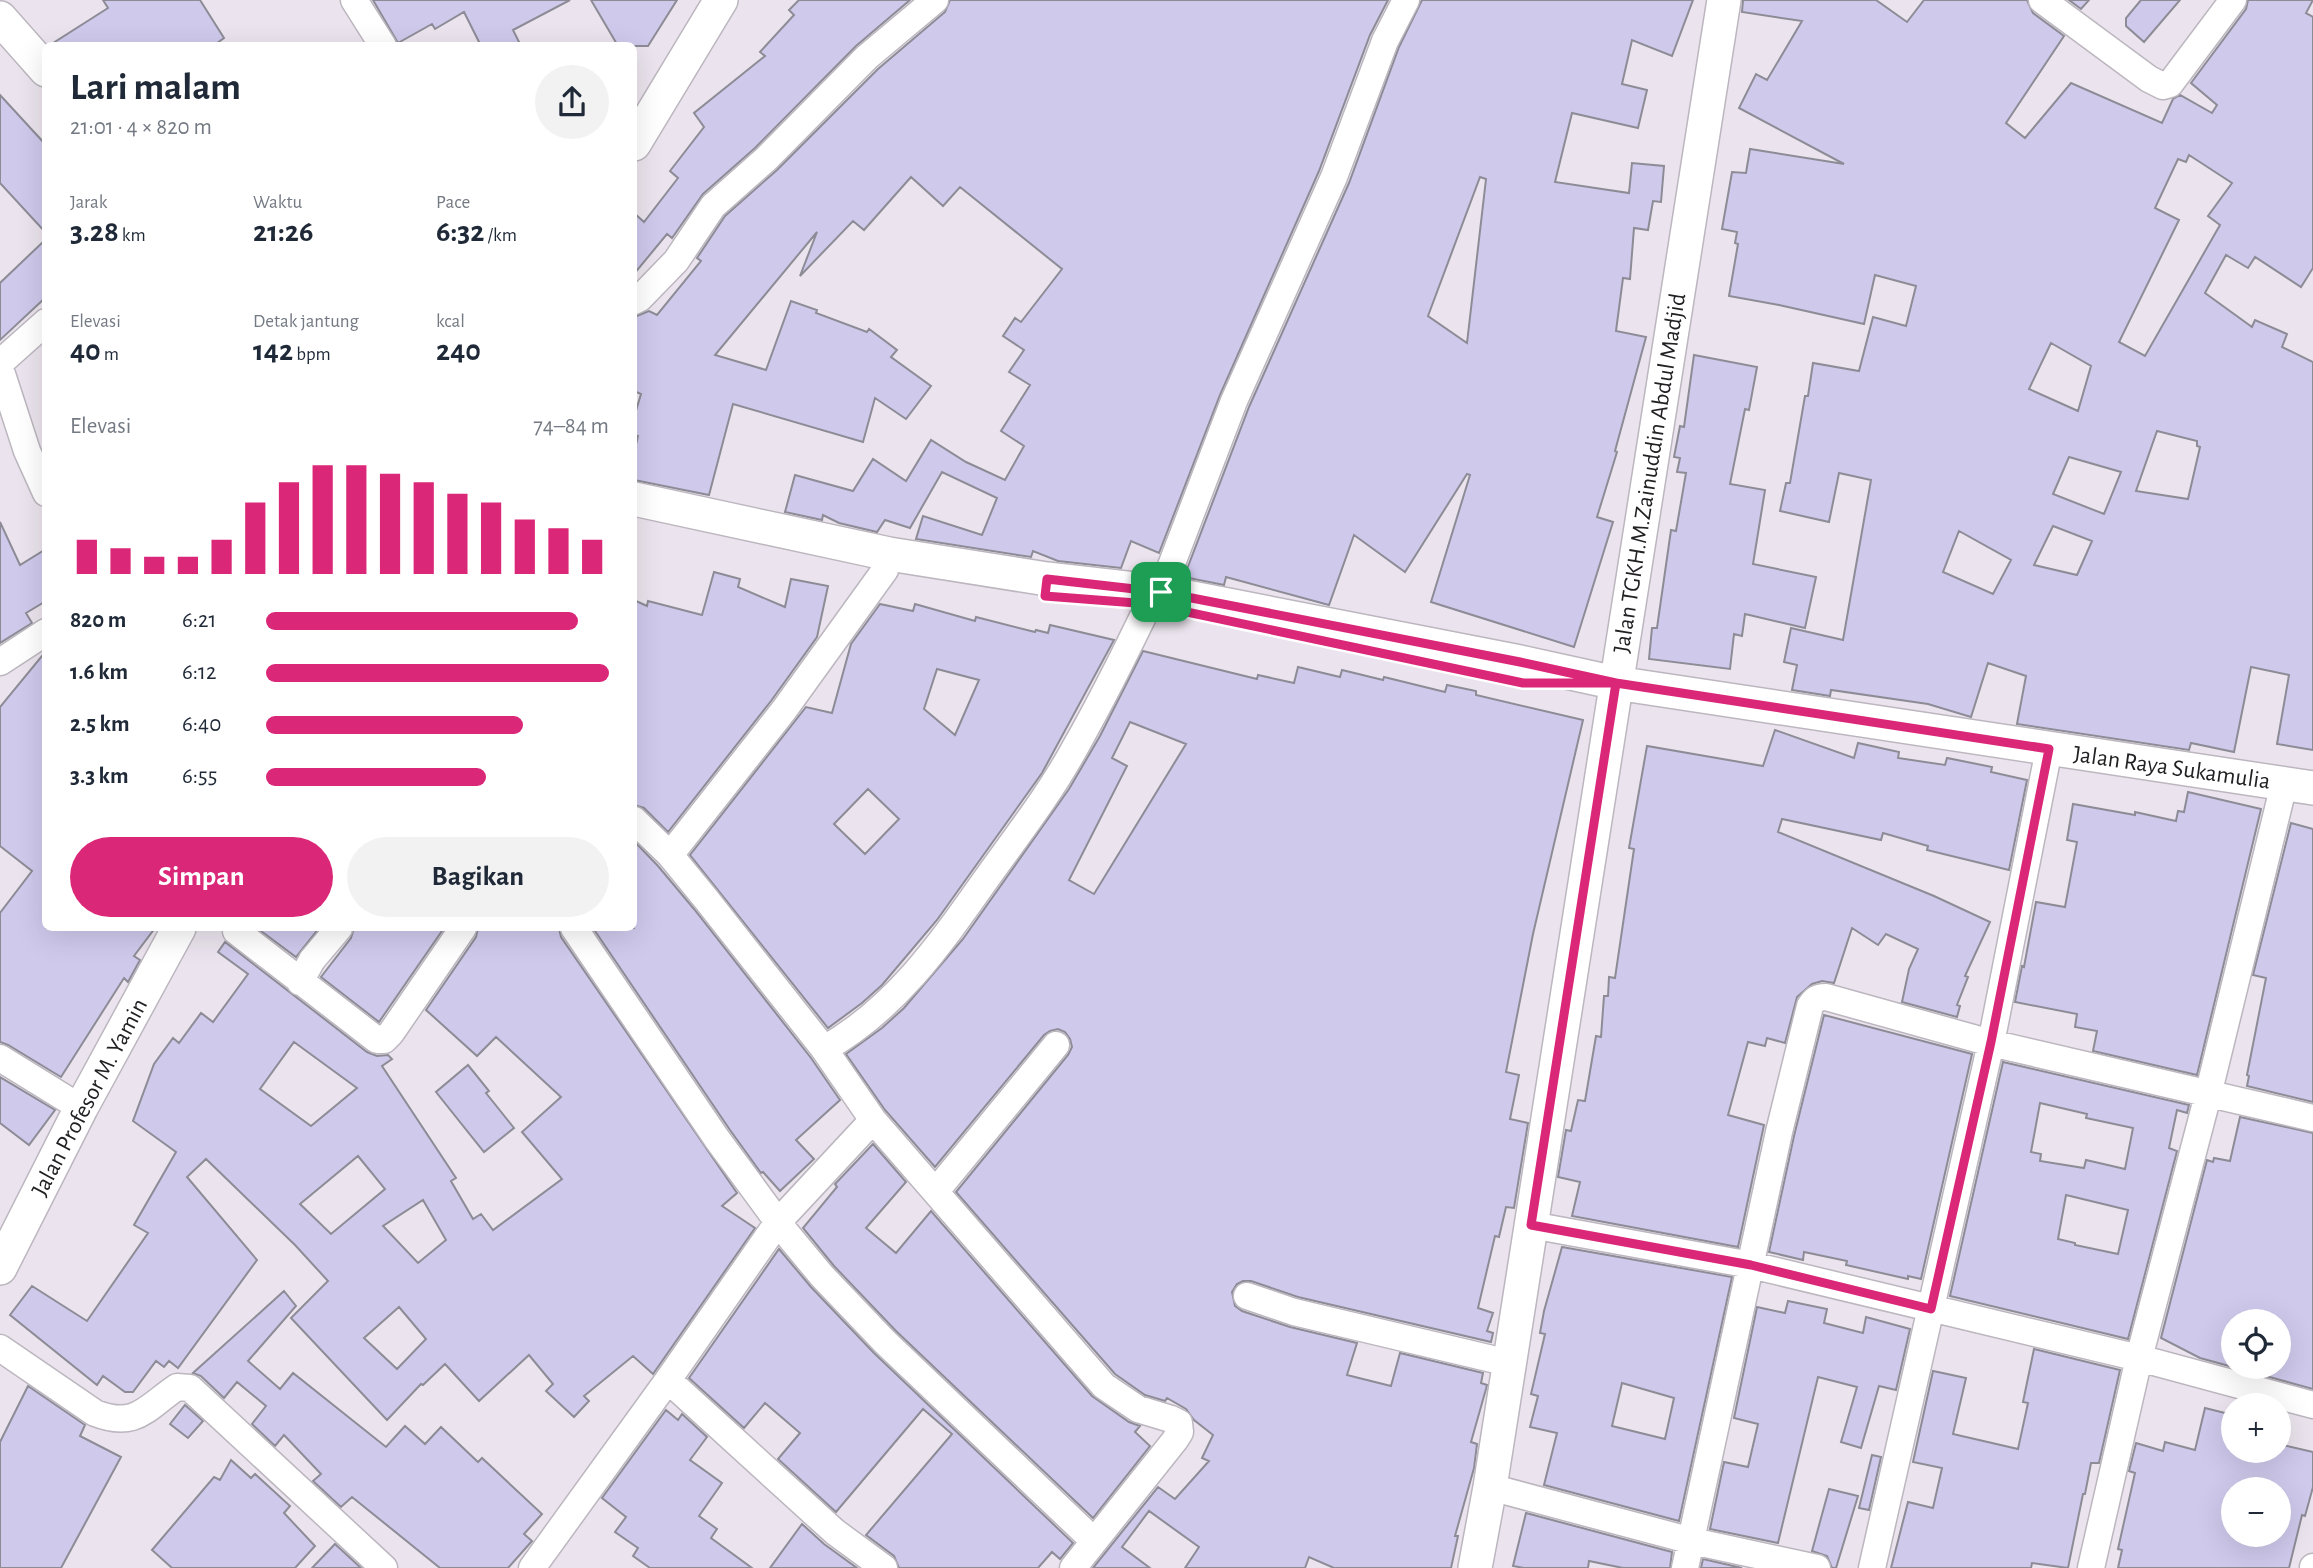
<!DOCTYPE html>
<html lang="id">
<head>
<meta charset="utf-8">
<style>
  body { margin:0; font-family:"Alegreya Sans",sans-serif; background:#f2f2f3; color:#1f2937; height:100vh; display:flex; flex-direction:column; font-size:26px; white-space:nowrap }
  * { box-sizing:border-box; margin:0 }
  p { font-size:23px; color:#747a83 }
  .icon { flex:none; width:38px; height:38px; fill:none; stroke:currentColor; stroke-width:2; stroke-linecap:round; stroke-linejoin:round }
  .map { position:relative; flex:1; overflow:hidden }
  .details { position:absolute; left:42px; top:42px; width:595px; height:889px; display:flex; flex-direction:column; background:#fff; border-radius:10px; box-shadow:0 7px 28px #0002 }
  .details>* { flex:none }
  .controls { position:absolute; left:2221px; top:1309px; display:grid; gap:14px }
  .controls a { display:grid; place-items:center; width:70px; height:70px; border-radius:50%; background:#fff; box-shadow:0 7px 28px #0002; font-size:35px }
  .pin { position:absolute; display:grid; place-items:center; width:60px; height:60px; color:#fff; margin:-30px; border-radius:14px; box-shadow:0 4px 10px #0006 }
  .round { display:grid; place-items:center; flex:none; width:74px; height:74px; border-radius:37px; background:#f2f2f3 }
  .overview { display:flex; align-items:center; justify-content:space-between; height:119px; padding:0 28px }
  h1 { font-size:38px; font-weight:700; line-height:52px }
  .metrics { display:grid; grid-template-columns:repeat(3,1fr); gap:10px; height:119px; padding:7px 28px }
  .metrics div { display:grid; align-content:center }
  .metrics b { font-size:30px; font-weight:700 }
  .metrics small { font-size:19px; font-weight:400 }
  .metrics p { font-size:19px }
  .chart { height:196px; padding:14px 28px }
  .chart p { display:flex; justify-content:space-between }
  .chart svg { width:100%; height:126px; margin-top:7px; stroke:#db2777; stroke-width:6 }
  .cta { display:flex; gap:14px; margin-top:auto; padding:14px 28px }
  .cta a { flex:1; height:80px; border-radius:42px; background:#db2777; color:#fff; font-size:28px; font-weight:700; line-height:80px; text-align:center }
  .cta a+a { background:#f2f2f3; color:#1f2937 }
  ul { padding:0 28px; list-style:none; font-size:23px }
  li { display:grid; grid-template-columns:112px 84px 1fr; align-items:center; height:52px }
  li i { height:18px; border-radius:9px; background:#db2777 }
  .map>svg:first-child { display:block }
  .building { fill:#cfc9ec; stroke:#8d8c96; stroke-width:2; fill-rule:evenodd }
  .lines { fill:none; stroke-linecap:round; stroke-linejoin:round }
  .minor-casing { stroke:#bcb6bf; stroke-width:29 }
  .major-casing { stroke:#bcb6bf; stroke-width:36 }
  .minor { stroke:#fff; stroke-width:26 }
  .major { stroke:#fff; stroke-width:33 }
  .route-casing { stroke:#fff; stroke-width:14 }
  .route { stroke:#db2777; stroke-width:9 }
  .labels { text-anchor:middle; stroke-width:5; stroke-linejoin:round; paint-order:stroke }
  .street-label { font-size:24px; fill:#222023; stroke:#fff }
</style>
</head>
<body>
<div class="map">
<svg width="2313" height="1568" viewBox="0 0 2313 1568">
  <rect width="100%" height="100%" fill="#ebe4ee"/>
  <path class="building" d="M103 0H200L224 38 213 46 50 45 108 8Z
    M373 0H570L513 30 521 46H481L464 12 435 29 432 24 398 43Z
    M591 0H677L648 46H618Z
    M799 0H910L856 46 755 148 703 194 672 238 667 234 634 274V213L644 222 678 178 670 171 704 127 694 113 765 56 760 52 794 15 789 10Z
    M950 0H1388L1370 35 1319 171 1220 395 1159 553 1131 541 1121 568 1058 561 1033 551 1031 557 916 539 923 516 982 535 997 498 942 472 910 528 885 520 877 532 839 523 823 515 822 520 785 512 795 475 853 491 873 459 906 481 931 440 966 462 1005 480 1024 446 1001 431 1030 385 1009 372 1024 350 1003 336 1015 318 1021 322 1062 269 960 187 943 206 911 177 864 230 853 221 800 276 817 232 715 355 766 370 791 301 817 310 816 313 867 332 869 329 897 350 891 357 931 386 906 419 875 398 863 442 733 404 709 495 634 480V453L638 436 634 435V417L641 394 634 391V317L649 311 657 315 701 261 697 258 725 216 777 170 878 69 945 12Z
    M1422 0H1693L1672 56 1632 40 1622 84 1647 90 1638 128 1572 113 1555 182 1629 193 1632 163 1664 166 1661 202 1653 201 1648 230 1634 228 1630 279 1623 278 1616 331 1646 337 1615 451 1617 452 1597 517 1613 522 1574 647 1431 602 1470 475 1467 474 1405 572 1354 535 1329 605 1226 577 1224 585 1184 577 1249 407 1349 183 1399 47ZM1480 177 1486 179 1467 343 1428 316Z
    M1743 0H1876L1907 22 1924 0H2027L2033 13 2064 36 2006 123 2025 138 2071 83 2162 123 2173 99 2180 95 2212 113 2217 105 2191 83 2246 9 2248 0H2313L2306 13 2313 17V268L2301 287 2255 257 2248 268 2226 255 2205 293 2252 327 2255 320 2287 334 2282 347 2313 362V750L2277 744 2289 675 2251 667 2234 752 2191 743 2189 750 2017 724 2026 676 1988 663 1971 717 1928 704 1831 690 1830 696 1792 690 1797 665 1784 662 1791 628 1843 640 1871 480 1839 473 1829 522 1780 511 1786 483H1790L1805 396H1808L1813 363 1859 371 1873 317 1906 326 1916 286 1875 275 1864 324 1779 305 1729 296 1738 244 1735 243 1737 232 1722 229 1732 172 1746 173 1750 149 1844 164 1739 108 1756 74 1767 80 1802 21 1742 12ZM2189 155 2232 183 2208 216 2220 225 2145 356 2119 342 2179 220 2155 208 2178 159 2186 162ZM2051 343 2091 366 2078 411 2029 389ZM2157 431 2197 441V446L2200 447 2188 499 2136 491ZM2069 457 2121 472 2104 514 2053 494ZM2053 526 2092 541 2077 575 2034 565ZM1959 531 2011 560 1993 594 1943 572Z
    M2069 0H2089L2081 9Z
    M2141 0H2180L2144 42 2126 26V18Z
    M0 95 46 145V233L0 183Z
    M46 239V297L0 340V283Z
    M1694 355 1757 367 1749 410 1745 409 1730 484 1765 490 1753 564 1816 577 1805 628 1745 614 1742 636 1734 634 1730 669 1649 659 1652 628H1657L1671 530 1676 531 1686 473 1677 472 1680 458 1674 457 1680 426 1684 427Z
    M0 522 20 565 46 549V601L26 613 32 623 0 643Z
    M714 572 740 579 738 587 785 607 791 579 828 586 817 637 771 701 668 832 644 808 634 805V600L647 606 648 601 702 615Z
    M880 604 913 611 915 604 975 621 976 617 1035 632 1036 630 1048 633 1050 625 1114 640 1042 773 937 920 882 985 862 1003 828 1028 690 855 806 707 832 713 851 644ZM937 669 979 680 955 735 924 709ZM868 789 899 819 865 854 834 824Z
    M46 651V928H155L134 956 140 960 128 982 124 978 61 1077 8 1045 0 1042V913L32 871 0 846V707Z
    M1143 651 1257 679 1258 675 1294 683 1298 667 1340 677 1342 670 1383 680 1384 677 1445 692 1447 685 1476 691V695L1583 720 1533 934 1506 1072 1519 1075 1510 1119 1528 1123 1514 1208 1506 1207 1499 1237 1495 1236 1478 1308 1493 1313 1487 1331 1493 1333 1491 1342 1298 1297 1251 1281H1243L1237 1284 1232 1292 1235 1306 1242 1311 1290 1327 1357 1343 1347 1375 1391 1386 1400 1353 1483 1373 1481 1383 1487 1385 1486 1389 1471 1442 1477 1444 1474 1468 1455 1536H1458L1451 1568H1334L1309 1557 1305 1568H1185L1199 1547 1149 1511 1122 1547 1150 1568H1093L1158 1487 1175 1499 1209 1461 1202 1458 1213 1435 1194 1420 1186 1409 1167 1398 1165 1401 1145 1395 1115 1374 956 1192 1068 1055 1072 1047 1070 1039 1065 1032 1058 1029 1050 1031 1044 1035 935 1167 885 1110 846 1054 882 1028 904 1008 963 939 1069 789 1100 736ZM1130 722 1186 744 1094 894 1069 880 1127 766 1112 758Z
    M1775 730 1854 758 1858 743 1899 752 1898 758 1945 765 1947 758 1992 767 1991 772 2027 780 2009 870 1927 850 1928 846 1883 833 1881 840 1782 819 1778 832 1934 896 1990 922 1965 976 1968 977 1957 1005 1960 1006 1957 1017 1902 1002 1909 969 1918 949 1886 934 1878 945 1852 928 1834 983 1822 981 1812 984 1797 997 1785 1043 1767 1038 1765 1046 1748 1042 1728 1115 1764 1125 1738 1247 1572 1216 1580 1182 1558 1177 1566 1130 1571 1131 1578 1100 1585 1101 1596 1036 1601 1037 1604 996H1608L1609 977 1615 978 1634 849 1629 848 1647 746 1763 766Z
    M2188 792 2261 809 2197 1075 2093 1051 2097 1031 2075 1027 2077 1014 2015 1002 2022 966 2024 967 2036 902 2065 907 2077 842 2067 840 2073 804 2135 815V812L2176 821 2178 811 2184 812Z
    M2291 823 2313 829V1102L2247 1086 2249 1076 2247 1075 2266 978 2253 975Z
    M634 841 658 866 694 909 811 1058 840 1100 796 1140 814 1159 780 1191 763 1172 761 1173 730 1130 593 928H634Z
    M257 928H319L296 957Z
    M354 928H444L379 1022 321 977 351 938Z
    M478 928H559L561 937 737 1193 722 1206 755 1228 653 1374 633 1356 584 1396 589 1401 574 1417 546 1391 553 1384 529 1355 479 1401 445 1364 423 1385 421 1384 387 1420 291 1318 328 1281 295 1245 206 1159 187 1177 257 1260 178 1368 169 1361 164 1367 156 1361 133 1392H125L103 1376 97 1385 10 1315 32 1286 87 1321 148 1233 134 1225 176 1152 133 1121 154 1064 173 1038 179 1043 201 1013 213 1022 248 974 218 952 225 942 367 1052 377 1056 388 1055 392 1059 382 1066 456 1178 451 1181 473 1219 481 1214 493 1230 562 1179 522 1132 561 1097 496 1037 477 1056 426 1010 476 937ZM294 1042 357 1088 311 1126 260 1089ZM358 1156 385 1189 331 1234 300 1204ZM423 1200 446 1240 418 1263 383 1226ZM399 1307 426 1339 397 1369 364 1338Z
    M1824 1015 1972 1054 1921 1279 1908 1276V1279L1846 1265 1847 1261 1804 1252 1803 1260 1769 1252 1794 1136Z
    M2003 1062 2189 1105 2187 1113 2177 1110 2169 1148 2177 1151 2128 1339 1950 1296ZM2040 1103 2087 1114 2086 1118 2133 1128 2125 1169 2086 1160 2084 1168 2040 1161 2041 1154 2031 1152ZM2066 1195 2128 1210 2118 1254 2075 1245V1243L2058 1239Z
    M468 1065 489 1091 486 1093 514 1128 484 1152 436 1092Z
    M0 1077 55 1110 29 1145 0 1123Z
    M2240 1117 2313 1133V1389L2200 1358 2161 1338 2207 1160 2213 1162 2214 1158 2230 1161ZM2233 1321H2278V1367H2233Z
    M873 1144 906 1182 866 1228 896 1253 931 1211 1092 1396 1129 1422 1140 1426 1135 1432 1150 1446 1093 1518 896 1331 834 1266 803 1228 837 1187 835 1184Z
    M1562 1247 1732 1277 1679 1521 1544 1485 1557 1433 1530 1427 1538 1396 1531 1394 1545 1334 1540 1333 1544 1311ZM1622 1383 1674 1398 1665 1439 1612 1426Z
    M779 1249 811 1287 874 1353 1073 1543 1060 1559 1052 1552 1038 1568H899L894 1556 866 1535 952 1434 923 1409 836 1512 778 1459 800 1433 765 1403 744 1428 689 1378Z
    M284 1291 296 1306 248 1361 280 1389 293 1373 386 1447 405 1426 425 1444 441 1427 478 1462 482 1458 542 1514 524 1534 532 1541 508 1568H440L352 1497 341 1507 313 1481 321 1474 284 1435 275 1446 252 1424 266 1406 237 1382 224 1398 201 1376 193 1373Z
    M1788 1301 1827 1309 1824 1323 1863 1333 1866 1317 1910 1329 1896 1390 1879 1386 1861 1448 1841 1442 1857 1387 1818 1377 1778 1543 1710 1529 1724 1462 1748 1467 1758 1424 1734 1418 1757 1307 1785 1313Z
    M2034 1349 2120 1370 2099 1463H2091L2085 1494H2083L2068 1568 2032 1563 2031 1568H1891L1908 1502 1933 1508 1942 1468 1913 1462 1933 1371 1966 1378 1953 1434 2018 1449 2028 1403 2023 1402Z
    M28 1386 85 1425 80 1436 121 1457 61 1568H0V1442Z
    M185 1405 203 1421 188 1438 170 1424Z
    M2205 1408 2233 1415V1451H2278V1444L2313 1452V1487L2305 1516 2302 1515 2289 1568H2118L2122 1550 2118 1549 2135 1473 2129 1471 2136 1443 2163 1451 2165 1442 2195 1450ZM2233 1489H2278V1535H2233Z
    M666 1410 678 1420 682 1414 707 1437 690 1460 722 1483 699 1516 717 1529 711 1538 752 1568H650L633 1556 638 1548 615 1532 626 1517 602 1498Z
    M1872 1455 1881 1457 1869 1510 1859 1508Z
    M231 1460 251 1478 255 1474 290 1506 284 1513 315 1546 295 1568H172L152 1550 214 1477 220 1480Z
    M1829 1489 1858 1496 1836 1568H1832L1827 1556 1812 1551Z
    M1526 1513 1672 1552 1670 1568H1623L1589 1561 1588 1568H1524L1513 1566Z
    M802 1524 824 1544 857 1568H770Z
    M335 1544 361 1568H312Z
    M1703 1559 1742 1568H1701Z"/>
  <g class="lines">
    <defs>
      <path id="minor" d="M354 0 383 46
        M2042 0 2149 79 2163 86 2170 84 2233 0
        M634 301 640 298 676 261 713 206 766 159 867 57 935 0
        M0 363 46 322
        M0 368 27 451 46 493
        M1161 592 1234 401 1334 177 1385 41 1406 0
        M0 662 46 632
        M634 820 670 855 706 899 824 1049 873 1120 1104 1386 1138 1409 1171 1419 1179 1423 1180 1432 1175 1440 1073 1568
        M670 855 784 710 885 570
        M574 928 717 1139 783 1229 822 1276 885 1342 1093 1540
        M236 931 377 1040H384L391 1033 463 928
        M300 982 312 960 339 928
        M824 1049C894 1010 939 946 984 882 1016 837 1050 794 1076 746 1102 700 1126 652 1149 604
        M0 1058 81 1108
        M936 1191 1056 1045
        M1531 1225 1751 1265 2139 1358 2313 1405
        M1247 1296 1294 1312 1509 1363
        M0 1348 95 1413C136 1429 146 1408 177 1387L190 1388 384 1568
        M668 1380 835 1532 884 1568
        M1490 1487 1692 1541 1817 1568
        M532 1568 668 1380 778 1222 873 1120
        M1685 1568 1779 1132 1810 1006C1815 999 1817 997 1826 997L1991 1043 2313 1118
        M1872 1568 1991 1043 2049 749
        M2091 1568 2139 1358 2208 1095 2284 784
        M2313 1568V1567"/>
      <path id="major" d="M0 18 46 70
        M634 144 721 0
        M634 499 889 554 1047 579 1161 592 1520 662 1616 683 2313 788
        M0 1268 81 1108 179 928
        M1475 1568 1490 1487 1724 0"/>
    </defs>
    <use href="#minor" class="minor-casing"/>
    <use href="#major" class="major-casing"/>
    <use href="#minor" class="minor"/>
    <use href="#major" class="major"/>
  </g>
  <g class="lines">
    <defs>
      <path id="route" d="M1161 592 1047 579 1045 596 1149 604 1523 683H1616L2049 749 1991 1042 1931 1309 1751 1265 1531 1225 1616 683 1520 662 1161 592"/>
    </defs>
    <use href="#route" class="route-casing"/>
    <use href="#route" class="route"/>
  </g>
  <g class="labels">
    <g class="street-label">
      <text transform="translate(1649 473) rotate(-81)" y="8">Jalan TGKH.M.Zainuddin Abdul Madjid</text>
      <text transform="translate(2172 767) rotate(8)" y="8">Jalan Raya Sukamulia</text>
      <text transform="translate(89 1097) rotate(-62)" y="8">Jalan Profesor M. Yamin</text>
    </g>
  </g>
</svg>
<div class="controls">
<a><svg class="icon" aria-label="locate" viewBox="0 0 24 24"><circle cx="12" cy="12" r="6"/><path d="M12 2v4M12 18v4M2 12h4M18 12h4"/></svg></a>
<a>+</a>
<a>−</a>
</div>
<div class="pin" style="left:1161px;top:592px;background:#1e9e55"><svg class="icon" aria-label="arrive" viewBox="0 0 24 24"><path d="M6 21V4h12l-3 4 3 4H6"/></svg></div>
<section class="details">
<div class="overview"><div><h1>Lari malam</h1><p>21:01 · 4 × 820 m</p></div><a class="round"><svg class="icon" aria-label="share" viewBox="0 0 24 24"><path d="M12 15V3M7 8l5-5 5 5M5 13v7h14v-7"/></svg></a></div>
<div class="metrics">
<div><p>Jarak</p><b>3.28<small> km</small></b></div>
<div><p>Waktu</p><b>21:26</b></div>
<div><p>Pace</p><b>6:32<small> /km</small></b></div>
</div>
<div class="metrics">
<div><p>Elevasi</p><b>40<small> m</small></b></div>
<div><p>Detak jantung</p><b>142<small> bpm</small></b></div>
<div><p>kcal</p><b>240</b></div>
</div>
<div class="chart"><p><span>Elevasi</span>74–84 m</p>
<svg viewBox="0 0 160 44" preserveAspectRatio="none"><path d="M5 44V32M15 44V35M25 44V38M35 44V38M45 44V32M55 44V19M65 44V12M75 44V6M85 44V6M95 44V9M105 44V12M115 44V16M125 44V19M135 44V25M145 44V28M155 44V32"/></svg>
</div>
<ul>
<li><b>820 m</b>6:21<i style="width:91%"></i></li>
<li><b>1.6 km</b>6:12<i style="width:100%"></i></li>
<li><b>2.5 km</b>6:40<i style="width:75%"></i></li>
<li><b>3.3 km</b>6:55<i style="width:64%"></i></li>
</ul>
<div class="cta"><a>Simpan</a><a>Bagikan</a></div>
</section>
</div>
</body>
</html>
